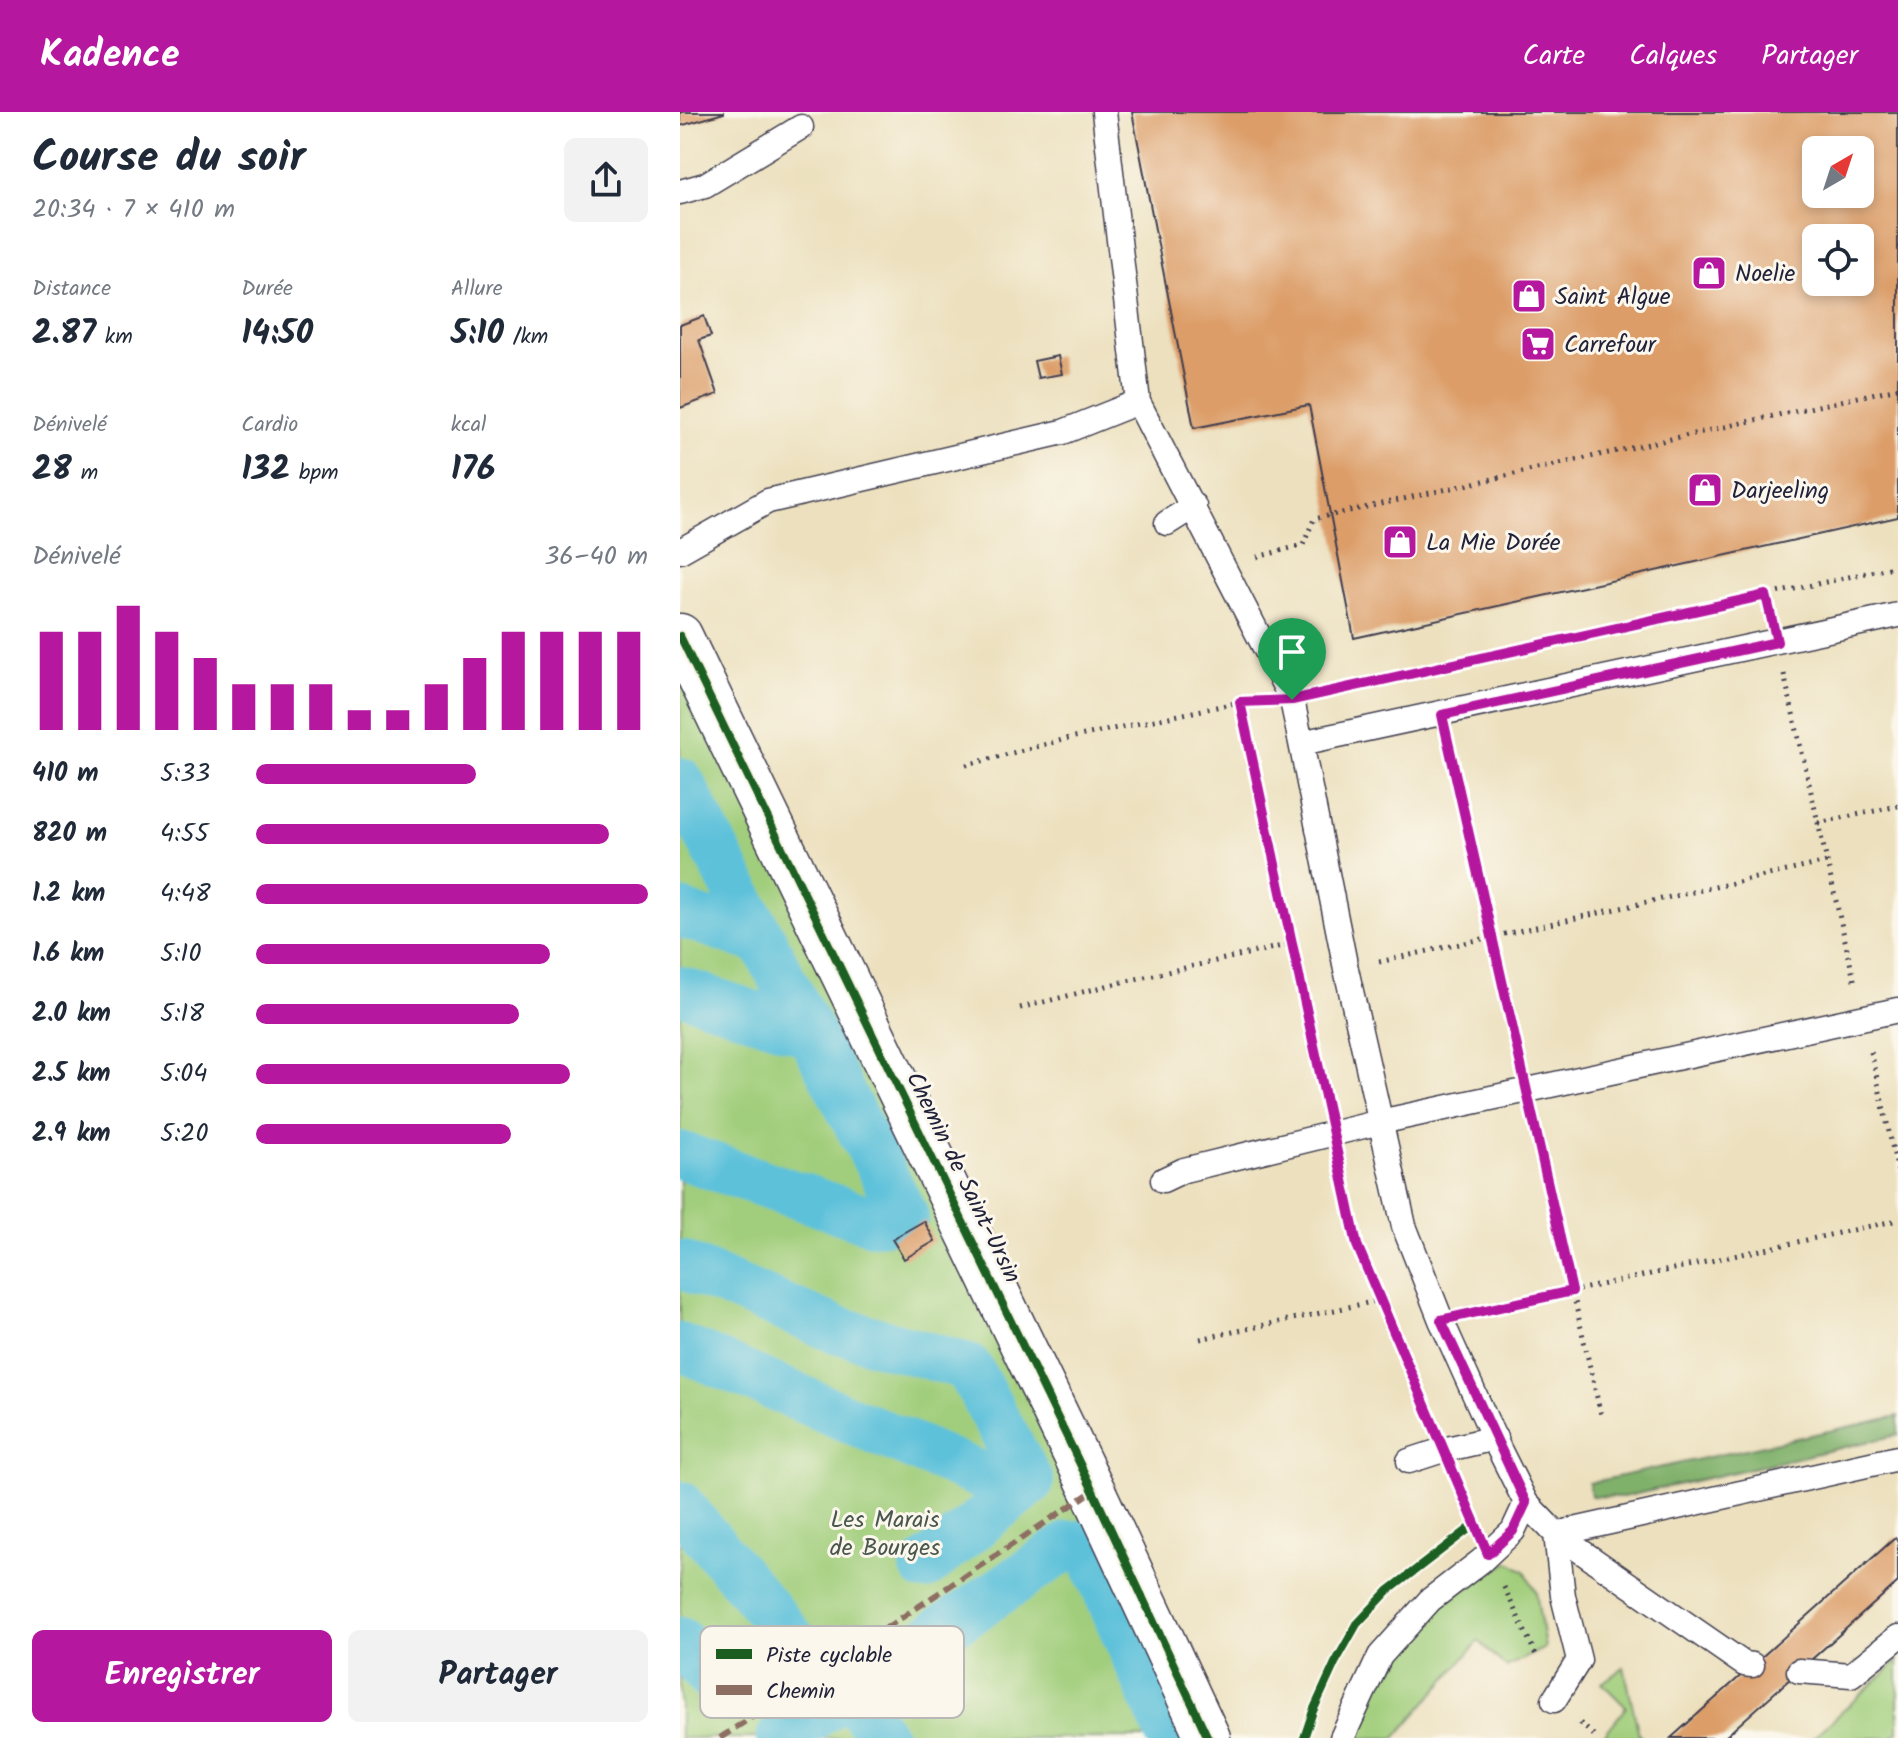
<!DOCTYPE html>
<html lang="fr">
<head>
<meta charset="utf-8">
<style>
  body { margin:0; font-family:Kalam,sans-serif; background:#f2f2f3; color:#1f2937; height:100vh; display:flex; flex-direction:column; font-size:30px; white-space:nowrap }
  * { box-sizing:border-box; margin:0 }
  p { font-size:26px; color:#747a83 }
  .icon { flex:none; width:44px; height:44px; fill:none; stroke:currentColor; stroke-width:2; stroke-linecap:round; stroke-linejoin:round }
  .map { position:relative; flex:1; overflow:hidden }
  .details { display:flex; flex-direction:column; background:#fff; width:680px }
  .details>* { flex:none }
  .needle { width:52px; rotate:39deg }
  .tools { position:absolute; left:1122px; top:24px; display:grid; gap:16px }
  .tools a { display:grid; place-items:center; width:72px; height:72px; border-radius:12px; background:#fff; box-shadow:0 4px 12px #0003; font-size:40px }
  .pin { position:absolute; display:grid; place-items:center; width:68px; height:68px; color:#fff; margin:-82px -34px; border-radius:50% 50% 50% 0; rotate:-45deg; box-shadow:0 0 8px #0007 }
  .pin .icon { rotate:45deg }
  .round { display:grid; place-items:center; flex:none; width:84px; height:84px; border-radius:12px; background:#f2f2f3 }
  .summary { display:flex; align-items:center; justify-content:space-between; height:136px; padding:0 32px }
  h1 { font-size:44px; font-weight:700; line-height:60px }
  .figures { display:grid; grid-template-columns:repeat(3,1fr); gap:12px; height:136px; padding:8px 32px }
  .figures div { display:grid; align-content:center }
  .figures b { font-size:34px; font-weight:700 }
  .figures small { font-size:22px; font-weight:400 }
  .figures p { font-size:22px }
  .chart { height:224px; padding:16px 32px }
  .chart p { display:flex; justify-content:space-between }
  .chart svg { width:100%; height:144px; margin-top:8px; stroke:#b5179e; stroke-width:6 }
  .action { display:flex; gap:16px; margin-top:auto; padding:16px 32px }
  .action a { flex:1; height:92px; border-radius:12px; background:#b5179e; color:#fff; font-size:32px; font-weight:700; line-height:92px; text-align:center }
  .action a+a { background:#f2f2f3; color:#1f2937 }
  ul { padding:0 32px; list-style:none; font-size:26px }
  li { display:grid; grid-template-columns:128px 96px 1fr; align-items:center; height:60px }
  li i { height:20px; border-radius:10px; background:#b5179e }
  header { display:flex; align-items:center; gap:48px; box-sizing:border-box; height:112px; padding:0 40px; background:#b5179e; color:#fff }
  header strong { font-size:38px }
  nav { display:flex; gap:44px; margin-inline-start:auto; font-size:28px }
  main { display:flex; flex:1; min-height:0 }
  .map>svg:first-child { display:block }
  .green { fill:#a1ce7b; stroke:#62785b; stroke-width:2 }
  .forest { fill:#80b16b; stroke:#516a53; stroke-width:2 }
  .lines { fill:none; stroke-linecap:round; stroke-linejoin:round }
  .canal { stroke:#5dc1da; stroke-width:48 }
  .building { fill:#dc9d68; fill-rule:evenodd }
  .lane-casing { stroke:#403e4f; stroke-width:27 }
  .street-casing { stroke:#403e4f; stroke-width:47 }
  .path { stroke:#403e4f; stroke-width:5; stroke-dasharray:2 6; stroke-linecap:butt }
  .lane { stroke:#fff; stroke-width:24 }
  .street { stroke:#fff; stroke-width:44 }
  .quiet { stroke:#8d6e63; stroke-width:6; stroke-dasharray:12 6; stroke-linecap:butt }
  .cycleway-casing { stroke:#fbf7ec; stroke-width:13 }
  .cycleway { stroke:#1b5e20; stroke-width:8 }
  .route-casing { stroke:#fff; stroke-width:16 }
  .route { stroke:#b5179e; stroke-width:10 }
  .labels { text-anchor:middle; stroke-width:6; stroke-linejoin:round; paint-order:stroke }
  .poi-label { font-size:24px; fill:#22223b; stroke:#fbf7ec; text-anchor:start }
  .street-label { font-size:24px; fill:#22223b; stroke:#fbf7ec }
  .park-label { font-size:24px; fill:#48564e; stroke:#fbf7ec }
  .key { fill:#fbf7ec; stroke:#bab7b7; stroke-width:2 }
  .key-label { font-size:22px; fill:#22223b }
</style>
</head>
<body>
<header>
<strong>Kadence</strong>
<nav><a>Carte</a><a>Calques</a><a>Partager</a></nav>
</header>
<main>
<section class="details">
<div class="summary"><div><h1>Course du soir</h1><p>20:34 · 7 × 410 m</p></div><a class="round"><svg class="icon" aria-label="share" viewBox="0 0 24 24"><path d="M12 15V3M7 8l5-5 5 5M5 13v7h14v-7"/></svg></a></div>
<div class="figures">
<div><p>Distance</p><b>2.87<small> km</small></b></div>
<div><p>Durée</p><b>14:50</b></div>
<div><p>Allure</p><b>5:10<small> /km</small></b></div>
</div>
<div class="figures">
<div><p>Dénivelé</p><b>28<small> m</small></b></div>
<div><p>Cardio</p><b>132<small> bpm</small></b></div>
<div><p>kcal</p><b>176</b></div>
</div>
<div class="chart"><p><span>Dénivelé</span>36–40 m</p>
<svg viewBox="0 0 160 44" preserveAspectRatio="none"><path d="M5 44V14M15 44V14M25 44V6M35 44V14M45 44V22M55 44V30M65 44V30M75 44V30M85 44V38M95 44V38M105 44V30M115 44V22M125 44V14M135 44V14M145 44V14M155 44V14"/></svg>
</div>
<ul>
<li><b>410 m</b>5:33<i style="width:56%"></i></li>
<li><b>820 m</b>4:55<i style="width:90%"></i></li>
<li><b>1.2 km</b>4:48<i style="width:100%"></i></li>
<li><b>1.6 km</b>5:10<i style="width:75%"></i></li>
<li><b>2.0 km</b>5:18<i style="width:67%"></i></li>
<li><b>2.5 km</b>5:04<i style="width:80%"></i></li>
<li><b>2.9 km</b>5:20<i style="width:65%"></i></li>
</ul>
<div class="action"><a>Enregistrer</a><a>Partager</a></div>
</section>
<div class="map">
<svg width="1218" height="1626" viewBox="0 0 1218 1626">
  <rect width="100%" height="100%" fill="#fbf7ec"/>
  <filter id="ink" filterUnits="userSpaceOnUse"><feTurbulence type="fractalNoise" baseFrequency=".0125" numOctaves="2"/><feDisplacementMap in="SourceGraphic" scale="16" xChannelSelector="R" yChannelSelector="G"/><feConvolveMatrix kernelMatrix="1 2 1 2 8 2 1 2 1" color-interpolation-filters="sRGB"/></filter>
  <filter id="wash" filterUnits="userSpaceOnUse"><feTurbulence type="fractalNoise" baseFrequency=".006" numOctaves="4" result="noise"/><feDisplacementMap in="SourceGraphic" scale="32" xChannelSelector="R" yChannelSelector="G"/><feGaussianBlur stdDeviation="1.8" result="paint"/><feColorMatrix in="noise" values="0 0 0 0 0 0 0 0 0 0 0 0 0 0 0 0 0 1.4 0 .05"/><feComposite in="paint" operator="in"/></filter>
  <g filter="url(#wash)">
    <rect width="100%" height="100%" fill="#ece0be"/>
    <path class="green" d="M0 524 528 1626H0Z
      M829 1450 845 1459 856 1480 865 1536 826 1555 799 1529 715 1626H674C683 1603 695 1566 708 1546 735 1509 789 1472 829 1450Z
      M1218 1549V1620L1210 1626H1133Z
      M944 1555 959 1623 962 1626H930L925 1622 946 1595 922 1571Z"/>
    <path class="forest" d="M1218 1304V1323L943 1385 911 1384 909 1371Z"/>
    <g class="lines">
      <path class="canal" d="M0 669 225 1104 195 1110 0 1043
        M0 801 84 830
        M0 878 132 922
        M0 1152 155 1217 288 1255 350 1370 321 1372 0 1235
        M0 1393 121 1538
        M244 1455 350 1370
        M0 1529 46 1583
        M169 1580 203 1626
        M100 1626 389 1433 401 1432 413 1448 491 1626"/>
    </g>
    <g id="blocks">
      <path class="building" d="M0 0H44V1L0 14Z
        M452 0H1218V405L674 526 629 293 514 316ZM1136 38H1180V82H1136ZM1136 126H1180V170H1136Z
        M24 204 31 224 19 228 38 282 0 296V213Z
        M378 244 382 262 358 266 354 249Z
        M244 1109 255 1129 224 1147 212 1127Z
        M1215 1426 1218 1429V1470L1044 1626H991Z"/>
    </g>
  </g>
  <g filter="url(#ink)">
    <use href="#blocks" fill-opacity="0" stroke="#403e4f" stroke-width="2"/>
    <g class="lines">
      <defs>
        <path id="lane" d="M424 0 458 290 612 588 621 631
          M0 80 25 73 121 15
          M487 411 514 394
          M0 439 88 389 383 320 458 290
          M483 1068 504 1058 700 1010 1218 898
          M729 1349 763 1338 815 1326
          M846 1391 876 1422 1064 1552 1072 1553
          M876 1422 1218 1346
          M1119 1559 1171 1563 1218 1525
          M874 1588 899 1548 883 1484 876 1422
          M662 1626 700 1544 750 1488 801 1449 833 1419 846 1391 819 1337 761 1208 724 1114 666 857 621 631 1218 503"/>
        <path id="street" d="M0 524 413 1379 528 1626"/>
      </defs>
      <use href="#lane" class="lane-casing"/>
      <use href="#street" class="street-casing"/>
      <path class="path" d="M577 445 623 433 634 407 1218 276
        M1104 562 1175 872
        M645 581 1218 454
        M572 589 560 590 644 986
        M770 636 839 943
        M286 653 390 626 560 590
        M1138 711 1218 694
        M699 850 1147 750
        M340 896 438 871 611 832
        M1191 940 1218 1060
        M854 1011 921 1303
        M659 1055 677 1133 749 1304
        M797 1200 1218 1108
        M520 1227 701 1188
        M776 1369 792 1408
        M824 1475 857 1545
        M900 1611 917 1626"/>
      <use href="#lane" class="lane"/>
      <use href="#street" class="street"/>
      <path class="quiet" d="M40 1626 413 1379"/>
      <defs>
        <path id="cycleway" d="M0 524 413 1379 528 1626
          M624 1626 633 1599 655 1551 677 1512 708 1479 794 1413"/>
      </defs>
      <use href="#cycleway" class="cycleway-casing"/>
      <use href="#cycleway" class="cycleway"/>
    </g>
  </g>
  <g class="lines" filter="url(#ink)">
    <defs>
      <path id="route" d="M1086 483 1097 530 762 603 892 1179 761 1208 846 1391 833 1419 808 1442 677 1133 560 590 612 588Z"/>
    </defs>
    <use href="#route" class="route-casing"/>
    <use href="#route" class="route"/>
  </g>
  <defs>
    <symbol id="shop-square" viewBox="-11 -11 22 22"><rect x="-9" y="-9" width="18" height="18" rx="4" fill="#b5179e" stroke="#fbf7ec"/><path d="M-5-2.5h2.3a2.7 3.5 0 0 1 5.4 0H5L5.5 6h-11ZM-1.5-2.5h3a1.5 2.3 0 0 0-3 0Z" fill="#fff"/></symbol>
    <symbol id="supermarket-square" viewBox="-11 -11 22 22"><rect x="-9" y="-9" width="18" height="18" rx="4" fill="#b5179e" stroke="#fbf7ec"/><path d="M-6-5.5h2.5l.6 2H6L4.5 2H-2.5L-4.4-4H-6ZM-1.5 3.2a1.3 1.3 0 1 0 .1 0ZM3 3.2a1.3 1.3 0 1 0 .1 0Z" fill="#fff"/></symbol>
  </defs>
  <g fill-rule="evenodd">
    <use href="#shop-square" x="1009" y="141" width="40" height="40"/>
    <use href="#shop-square" x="829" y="164" width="40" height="40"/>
    <use href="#supermarket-square" x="838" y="212" width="40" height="40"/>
    <use href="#shop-square" x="1005" y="358" width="40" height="40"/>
    <use href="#shop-square" x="700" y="410" width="40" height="40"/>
  </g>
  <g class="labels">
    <g class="poi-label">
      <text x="1055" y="169">Noelie</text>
      <text x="875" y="192">Saint Algue</text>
      <text x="884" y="240">Carrefour</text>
      <text x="1051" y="386">Darjeeling</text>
      <text x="746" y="438">La Mie Dorée</text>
    </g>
    <g class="street-label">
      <text transform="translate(284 1065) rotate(64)" y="8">Chemin de Saint-Ursin</text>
    </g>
    <g class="park-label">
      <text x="205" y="1415">Les Marais<tspan x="205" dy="28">de Bourges</tspan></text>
    </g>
  </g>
  <rect x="20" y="1514" width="264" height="92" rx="12" class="key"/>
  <rect x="36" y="1537" width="36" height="10" fill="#1b5e20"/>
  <rect x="36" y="1573" width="36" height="10" fill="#8d6e63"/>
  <g class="key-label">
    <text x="86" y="1550">Piste cyclable</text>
    <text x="86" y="1586">Chemin</text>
  </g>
</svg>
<div class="tools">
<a><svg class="needle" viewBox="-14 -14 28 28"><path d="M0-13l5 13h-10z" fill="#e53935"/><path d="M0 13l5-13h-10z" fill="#747a83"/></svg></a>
<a><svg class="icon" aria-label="locate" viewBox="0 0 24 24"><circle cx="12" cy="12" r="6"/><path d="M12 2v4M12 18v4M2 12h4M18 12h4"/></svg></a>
</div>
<div class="pin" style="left:612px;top:588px;background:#1e9e55"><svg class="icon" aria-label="arrive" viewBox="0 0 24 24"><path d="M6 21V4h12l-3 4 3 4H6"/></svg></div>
</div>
</main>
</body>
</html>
